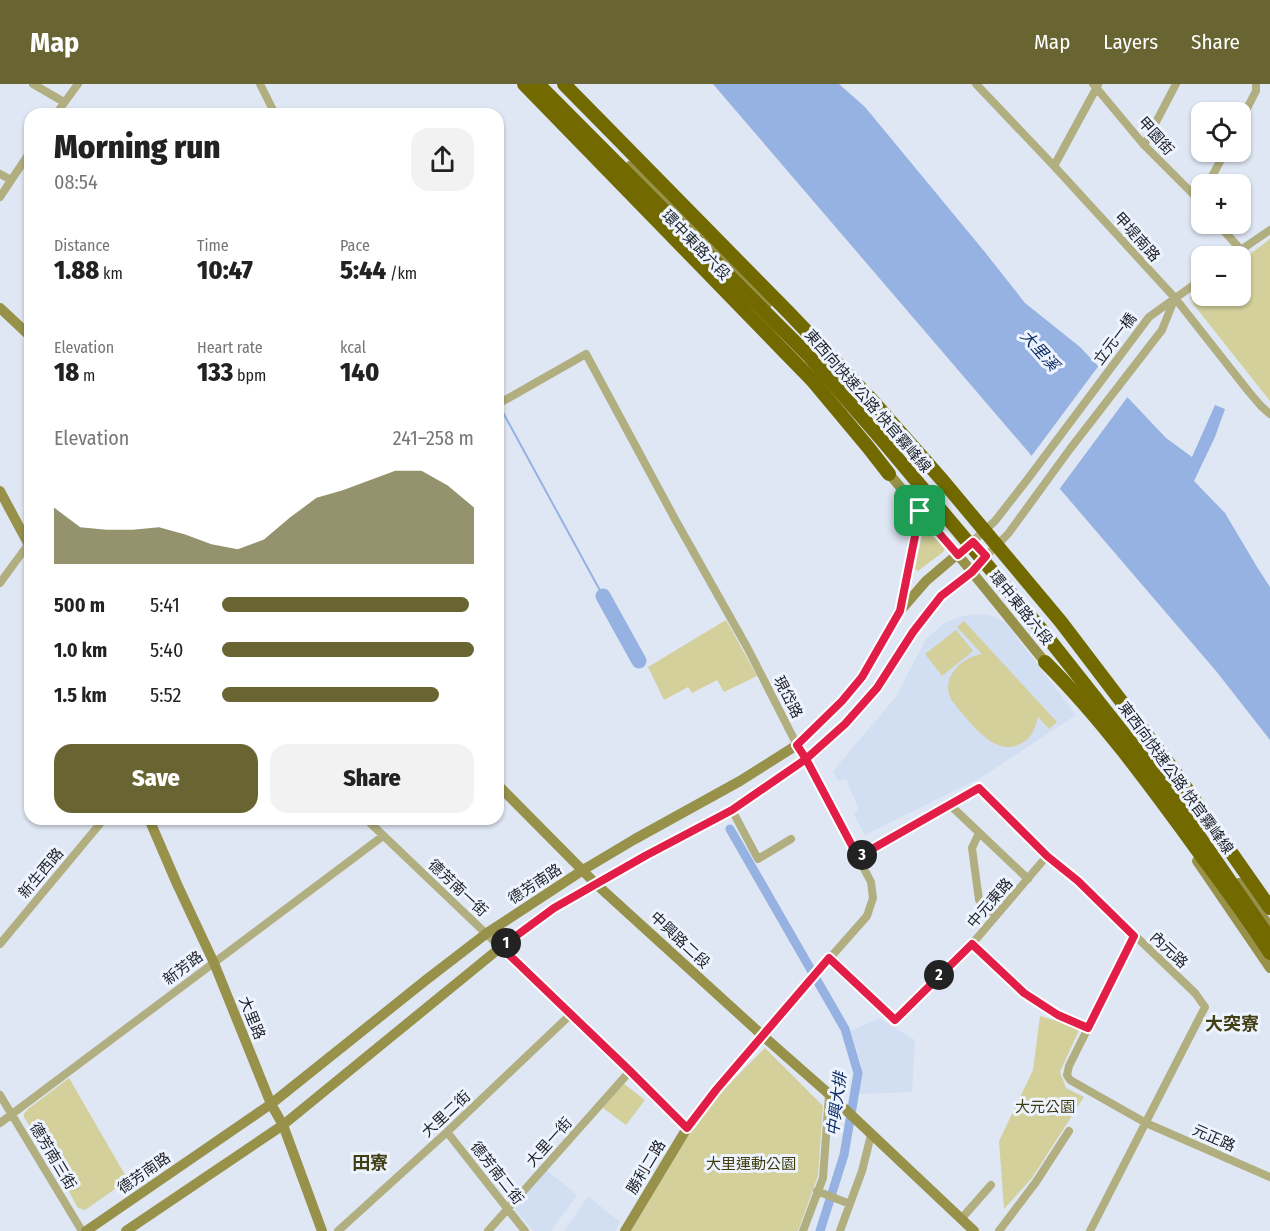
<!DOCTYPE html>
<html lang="en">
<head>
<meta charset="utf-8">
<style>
  body { margin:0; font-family:"Fira Sans Condensed","Noto Sans TC",sans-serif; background:#f2f2f2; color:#222; height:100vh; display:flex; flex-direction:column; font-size:22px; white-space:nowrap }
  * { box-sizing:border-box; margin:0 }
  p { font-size:20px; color:#767676 }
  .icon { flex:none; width:33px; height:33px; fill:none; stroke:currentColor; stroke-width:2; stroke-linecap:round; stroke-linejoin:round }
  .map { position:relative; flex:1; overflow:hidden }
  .details { position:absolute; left:24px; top:24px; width:480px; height:717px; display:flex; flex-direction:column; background:#fff; border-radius:18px; box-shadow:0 2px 4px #0004 }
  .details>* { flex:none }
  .buttons { position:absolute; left:1191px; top:18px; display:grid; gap:12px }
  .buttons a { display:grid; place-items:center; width:60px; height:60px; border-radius:12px; background:#fff; box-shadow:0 2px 4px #0004; font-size:30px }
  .pin { position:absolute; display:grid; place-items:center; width:51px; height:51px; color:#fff; margin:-26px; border-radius:12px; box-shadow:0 3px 9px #0006 }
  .km { position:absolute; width:30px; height:30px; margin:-15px; border-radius:50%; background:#222; color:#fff; font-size:16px; line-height:30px; text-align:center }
  .round { display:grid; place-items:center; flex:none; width:63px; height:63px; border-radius:18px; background:#f2f2f2 }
  .headline { display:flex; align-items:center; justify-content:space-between; height:102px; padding:0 30px }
  h1 { font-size:33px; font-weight:800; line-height:45px }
  .metrics { display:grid; grid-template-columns:repeat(3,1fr); gap:9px; height:102px; padding:6px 30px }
  .metrics div { display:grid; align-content:center }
  .metrics b { font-size:26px; font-weight:800 }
  .metrics small { font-size:16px; font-weight:400 }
  .metrics p { font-size:16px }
  .chart { height:168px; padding:12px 30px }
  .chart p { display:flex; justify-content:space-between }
  .chart svg { width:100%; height:108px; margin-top:6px; fill:#696532; opacity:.7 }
  .cta { display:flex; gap:12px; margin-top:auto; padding:12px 30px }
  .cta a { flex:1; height:69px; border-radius:18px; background:#696532; color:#fff; font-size:24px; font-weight:800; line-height:69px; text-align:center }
  .cta a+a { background:#f2f2f2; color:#222 }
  ul { padding:0 30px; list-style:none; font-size:20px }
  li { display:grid; grid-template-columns:96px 72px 1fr; align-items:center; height:45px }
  li i { height:15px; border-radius:8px; background:#696532 }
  header { display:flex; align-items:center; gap:36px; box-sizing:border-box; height:84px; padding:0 30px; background:#696532; color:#fff }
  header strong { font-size:28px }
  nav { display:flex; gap:33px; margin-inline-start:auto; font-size:21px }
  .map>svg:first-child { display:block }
  .built { fill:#d2def2 }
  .green { fill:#d3d09b }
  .water { fill:#95b2e2 }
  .pier { fill:#dfe7f4 }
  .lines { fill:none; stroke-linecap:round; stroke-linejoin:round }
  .stream { stroke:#95b2e2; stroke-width:2 }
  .canal { stroke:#95b2e2; stroke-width:9 }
  .river { stroke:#95b2e2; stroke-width:15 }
  .street { stroke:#b1ae80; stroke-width:8 }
  .secondary { stroke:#97914a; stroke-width:10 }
  .highway { stroke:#726a00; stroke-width:14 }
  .highway-bridge { stroke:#726a00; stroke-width:14 }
  .route-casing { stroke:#fff; stroke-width:12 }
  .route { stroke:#e11d48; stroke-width:8 }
  .labels { text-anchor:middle; stroke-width:6; stroke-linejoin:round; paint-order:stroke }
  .street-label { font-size:15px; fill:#212328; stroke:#edf4ff }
  .park-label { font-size:15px; fill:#403c0e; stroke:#edf4ff }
  .water-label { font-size:16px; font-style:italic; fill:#0d2c65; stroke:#edf4ff }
  .quarter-label { font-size:18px; font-weight:bold; fill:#423f15; stroke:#edf4ff }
</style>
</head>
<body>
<header>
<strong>Map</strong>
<nav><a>Map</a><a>Layers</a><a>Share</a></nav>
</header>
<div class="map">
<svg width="1270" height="1147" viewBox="0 0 1270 1147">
  <rect width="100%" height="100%" fill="#dfe7f4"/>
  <path class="built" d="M974 530 989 531 1005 538 1076 631 982 693 865 751 854 731 858 724 846 695 838 697 833 687 895 614 926 555 946 538 959 533Z
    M879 934 915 956 912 1008 859 1010 861 980 851 947Z
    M545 1085 577 1111 551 1147H533L515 1125V1120Z
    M588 1112 620 1138 615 1147H564Z"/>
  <path class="green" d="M1270 155V317L1194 221 1190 213 1201 205 1202 212H1240L1241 177Z
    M924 442 945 465 943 468 918 487 915 485Z
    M726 536 757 592 724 608 717 596 692 609 688 603 664 616 648 583Z
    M964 537 1057 638 1049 645 1038 633C1035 644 1032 655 1020 660 993 674 968 635 952 617 939 595 961 573 982 570L957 543Z
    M956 546 973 567 942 592 925 570Z
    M1040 932 1080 944 1060 988 1066 1004 1084 1013 1032 1094 1004 1125 999 1057 1033 986Z
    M765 964 823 1022 818 1092 798 1147H631L689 1048 719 1010Z
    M69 994 128 1096 85 1126 78 1124 54 1081 24 1033V1030L28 1025Z
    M623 999 645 1016 626 1041 603 1024Z"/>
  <path class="water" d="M713 0H839L865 23 984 167 1025 219 1080 263 1166 354 1192 373 1215 321 1225 325 1215 353 1194 397 1225 429 1257 483 1270 503V656L1216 587Z"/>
  <path class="pier" d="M1100 280 1129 311 1058 407 1030 374Z"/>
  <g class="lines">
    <path class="stream" d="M500 323 603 512"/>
    <path class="canal" d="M730 745 845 945 858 989 844 1071 820 1147"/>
    <path class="river" d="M603 512 639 577"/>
    <path class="street" d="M33 0 64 18
      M260 0 275 30
      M976 0 1054 82 1175 214 1249 308 1261 322 1270 330
      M1093 0 1144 61 1202 119
      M56 30 78 0
      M1240 38 1256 7V0
      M1144 61 1176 0
      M1054 82 1098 1
      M0 90 11 96
      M1208 100 1225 68
      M0 113 30 68
      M1218 140 1241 166
      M1232 172 1270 146
      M498 320 586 270 676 437 747 563 797 661 806 675 871 798 873 814 867 832 762 951
      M973 457 995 437 1027 396 1149 233 1202 195
      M986 472 1008 450 1070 365 1162 246 1174 216
      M0 499 30 458
      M901 526 920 427
      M950 721 1028 795
      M732 726 758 775 791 755
      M366 735 630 987 687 1044
      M979 749 972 764 979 816 996 832
      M858 773 979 704 1047 772 1078 797 1195 909 1205 923 1090 1147
      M1134 852 1069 982 1067 991 1070 996 1146 1039 1270 1093
      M0 860 104 735
      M972 860 1024 909 1058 931 1088 944
      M829 874 895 936 972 860 1047 772
      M0 1011 82 1147
      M0 1039 383 752
      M447 1048 525 1147
      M817 1107 850 1120
      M961 1135 991 1101
      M338 1147 447 1048 570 931
      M488 1147 630 987
      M803 1147 823 1094 829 1010
      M840 1147 862 1087 871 1051
      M999 1147 1036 1098 1069 1047"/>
    <path class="secondary" d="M630 82 767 220
      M0 224 30 252
      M819 275 849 308
      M885 385 963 477 1049 583
      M0 407 30 463
      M498 701 596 800 762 951 829 1010 974 1147
      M149 735 177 800 214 879 271 1020 283 1041 322 1147
      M1197 777 1270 884
      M1239 799 1270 843
      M86 1147 271 1020 426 896 487 849 583 786 635 755 740 697 797 661 842 617 862 593 900 527 926 497 973 457
      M126 1147 283 1041 501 863 554 824 645 772 732 726 802 678 845 640 877 604 913 548 941 512 972 488 976 483
      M625 1147 687 1044 716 1006 762 951"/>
    <path class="highway" d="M524 0 812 296 868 363 889 390
      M1045 578C1100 633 1147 697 1193 760 1219 796 1246 831 1270 869"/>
    <path class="highway-bridge" d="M538 0 808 271 882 356 1045 550 1158 693 1270 855
      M564 0 791 231 869 313 943 397 1061 538 1172 684 1270 824"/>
  </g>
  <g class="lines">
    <defs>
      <path id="route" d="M920 427 900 527 862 593 842 617 797 661 806 675 732 726 645 772 554 824 501 863 630 987 687 1044 716 1006 829 874 895 936 972 860 1024 909 1058 931 1088 944 1134 852 1078 797 1047 772 979 704 858 773 806 675 845 640 877 604 913 548 941 512 972 488 986 472 973 458 958 471 920 427"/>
    </defs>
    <use href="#route" class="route-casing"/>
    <use href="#route" class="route"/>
  </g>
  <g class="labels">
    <g class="street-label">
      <text transform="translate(1156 52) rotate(48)" y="5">甲園街</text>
      <text transform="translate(1137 153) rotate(48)" y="5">甲堤南路</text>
      <text transform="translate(696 161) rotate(46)" y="5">環中東路六段</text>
      <text transform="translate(1115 255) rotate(-53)" y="5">立元一橋</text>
      <text transform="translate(868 317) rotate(49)" y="5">東西向快速公路 快官霧峰線</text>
      <text transform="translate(1021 524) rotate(51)" y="5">環中東路六段</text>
      <text transform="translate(788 613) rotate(63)" y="5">現岱路</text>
      <text transform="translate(1176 694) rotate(54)" y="5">東西向快速公路 快官霧峰線</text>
      <text transform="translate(41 789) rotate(-50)" y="5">新生西路</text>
      <text transform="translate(535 800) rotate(-33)" y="5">德芳南路</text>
      <text transform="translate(458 804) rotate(43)" y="5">德芳南一街</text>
      <text transform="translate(990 819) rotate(-49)" y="5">中元東路</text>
      <text transform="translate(680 856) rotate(43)" y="5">中興路二段</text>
      <text transform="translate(1169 866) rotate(43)" y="5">內元路</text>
      <text transform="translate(183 884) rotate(-37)" y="5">新芳路</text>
      <text transform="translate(252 934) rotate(68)" y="5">大里路</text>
      <text transform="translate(446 1030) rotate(-43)" y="5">大里二街</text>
      <text transform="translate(1214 1054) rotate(24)" y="5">元正路</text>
      <text transform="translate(549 1058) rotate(-48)" y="5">大里一街</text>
      <text transform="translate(53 1072) rotate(59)" y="5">德芳南三街</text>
      <text transform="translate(646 1083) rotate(-59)" y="5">勝利二路</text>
      <text transform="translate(144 1089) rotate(-35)" y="5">德芳南路</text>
      <text transform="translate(497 1089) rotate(52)" y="5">德芳南二街</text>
    </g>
    <g class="park-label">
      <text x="1045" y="1028">大元公園</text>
      <text x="751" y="1085">大里運動公園</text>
    </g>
    <g class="water-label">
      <text transform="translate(1040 266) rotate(48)" y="6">大里溪</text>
      <text transform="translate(836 1020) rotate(-83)" y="6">中興大排</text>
    </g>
    <g class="quarter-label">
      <text x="1232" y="946">大突寮</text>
      <text x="370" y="1085">田寮</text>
    </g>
  </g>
</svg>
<div class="buttons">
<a><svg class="icon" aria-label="locate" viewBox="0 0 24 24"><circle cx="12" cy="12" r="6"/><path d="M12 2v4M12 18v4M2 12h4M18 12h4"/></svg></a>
<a>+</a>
<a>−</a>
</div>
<div class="pin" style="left:920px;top:427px;background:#1e9e55"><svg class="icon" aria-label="arrive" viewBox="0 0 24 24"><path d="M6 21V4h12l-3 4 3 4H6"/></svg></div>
<b class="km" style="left:506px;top:859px">1</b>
<b class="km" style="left:939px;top:891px">2</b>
<b class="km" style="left:862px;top:771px">3</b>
<section class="details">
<div class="headline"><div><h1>Morning run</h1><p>08:54</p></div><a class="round"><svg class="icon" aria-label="share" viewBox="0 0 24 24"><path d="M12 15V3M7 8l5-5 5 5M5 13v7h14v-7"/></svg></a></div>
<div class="metrics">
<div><p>Distance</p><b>1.88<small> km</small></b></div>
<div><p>Time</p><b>10:47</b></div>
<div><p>Pace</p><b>5:44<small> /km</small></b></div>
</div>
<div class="metrics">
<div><p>Elevation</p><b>18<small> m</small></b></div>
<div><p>Heart rate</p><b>133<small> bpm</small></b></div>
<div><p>kcal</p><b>140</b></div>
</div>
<div class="chart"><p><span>Elevation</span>241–258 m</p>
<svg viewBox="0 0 160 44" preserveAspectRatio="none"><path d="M0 44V21L10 29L20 30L30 30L40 29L50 32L60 36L70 38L80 34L90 25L100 17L110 14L120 10L130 6L140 6L150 12L160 21V44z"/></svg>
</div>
<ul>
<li><b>500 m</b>5:41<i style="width:98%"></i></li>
<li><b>1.0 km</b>5:40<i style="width:100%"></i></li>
<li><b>1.5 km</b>5:52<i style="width:86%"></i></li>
</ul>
<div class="cta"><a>Save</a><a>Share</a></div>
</section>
</div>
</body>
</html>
